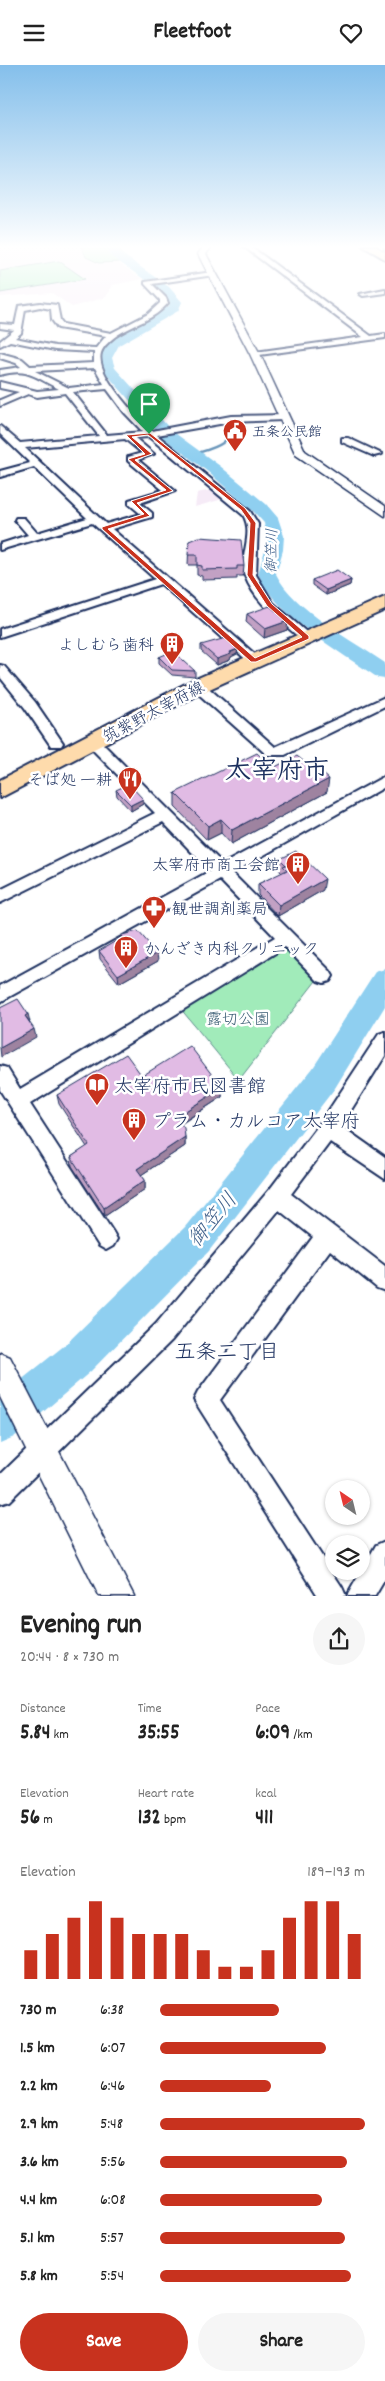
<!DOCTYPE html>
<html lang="en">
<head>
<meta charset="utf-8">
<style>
  body { margin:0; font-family:Dekko,"Klee One",sans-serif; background:#f6f6f6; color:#222; height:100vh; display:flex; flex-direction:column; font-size:19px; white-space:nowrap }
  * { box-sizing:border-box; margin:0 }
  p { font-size:16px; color:#767676 }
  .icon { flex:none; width:28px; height:28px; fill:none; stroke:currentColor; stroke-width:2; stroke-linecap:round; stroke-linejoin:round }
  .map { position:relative; height:1531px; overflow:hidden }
  .details { display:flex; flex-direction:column; background:#fff; flex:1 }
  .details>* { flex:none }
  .needle { width:32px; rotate:325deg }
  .controls { position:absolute; left:325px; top:1415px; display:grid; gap:10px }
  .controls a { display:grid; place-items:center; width:45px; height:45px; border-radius:50%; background:#fff; box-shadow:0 1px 4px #0004; font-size:25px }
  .pin { position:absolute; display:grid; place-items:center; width:42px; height:42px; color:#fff; margin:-51px -21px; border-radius:50% 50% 50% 0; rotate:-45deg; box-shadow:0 0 5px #0007 }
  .pin .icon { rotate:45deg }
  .round { display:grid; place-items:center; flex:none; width:52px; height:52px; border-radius:26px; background:#f6f6f6 }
  .head { display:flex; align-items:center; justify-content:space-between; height:85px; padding:0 20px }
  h1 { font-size:28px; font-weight:800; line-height:38px }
  .metrics { display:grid; grid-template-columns:repeat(3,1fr); gap:8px; height:85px; padding:5px 20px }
  .metrics div { display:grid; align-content:center }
  .metrics b { font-size:21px; font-weight:800 }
  .metrics small { font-size:14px; font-weight:400 }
  .metrics p { font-size:14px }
  .chart { height:140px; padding:10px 20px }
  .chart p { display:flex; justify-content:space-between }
  .chart svg { width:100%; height:90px; margin-top:5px; stroke:#c8321e; stroke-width:6 }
  .action { display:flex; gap:10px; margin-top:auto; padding:10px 20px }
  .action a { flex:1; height:58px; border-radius:30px; background:#c8321e; color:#fff; font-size:20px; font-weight:800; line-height:58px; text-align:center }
  .action a+a { background:#f6f6f6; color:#222 }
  ul { padding:0 20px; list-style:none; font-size:16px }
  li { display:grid; grid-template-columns:80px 60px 1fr; align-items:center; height:38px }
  li i { height:12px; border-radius:6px; background:#c8321e }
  header { display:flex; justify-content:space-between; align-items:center; height:65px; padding:0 20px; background:#fff; font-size:22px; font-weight:800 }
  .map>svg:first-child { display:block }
  .built { fill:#f6ebf7 }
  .green { fill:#a1ebba; stroke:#5e8d8c }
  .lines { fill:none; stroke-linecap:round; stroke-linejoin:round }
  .stream { stroke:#618fb6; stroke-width:2.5 }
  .river { fill:#8fcff0; fill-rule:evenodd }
  .minor-casing { stroke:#1b2f5e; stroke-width:4 }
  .tertiary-casing { stroke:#1b2f5e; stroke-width:3 }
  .primary-casing { stroke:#1b2f5e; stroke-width:4 }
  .minor { fill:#fff; fill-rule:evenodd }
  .tertiary { fill:#fff; fill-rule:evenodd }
  .primary { fill:#fedbac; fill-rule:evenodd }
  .rail-casing { stroke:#1b2f5e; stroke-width:2.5 }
  .rail { stroke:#fff; stroke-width:2; stroke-dasharray:5; stroke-linecap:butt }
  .wall { fill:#c2a1c4; stroke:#1b2f5e }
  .shaded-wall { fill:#9e83a0; stroke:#1b2f5e }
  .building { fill:#e1bbe4; stroke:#1b2f5e }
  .route { fill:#c8321e; stroke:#fff; fill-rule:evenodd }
  .labels { text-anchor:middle; stroke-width:5; stroke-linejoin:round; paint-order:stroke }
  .far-poi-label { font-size:14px; fill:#1b2f5e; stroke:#fff; text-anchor:start }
  .far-water-label { font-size:15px; font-style:italic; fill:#3e5f8a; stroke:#fff }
  .poi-label { font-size:16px; fill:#1b2f5e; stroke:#fff; text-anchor:end }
  .street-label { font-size:16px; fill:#1b2f5e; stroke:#fff }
  .park-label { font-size:16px; fill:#3c5e75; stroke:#fff }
  .near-poi-label { font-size:19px; fill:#1b2f5e; stroke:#fff; text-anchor:start }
  .near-water-label { font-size:21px; font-style:italic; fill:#3e5f8a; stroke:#fff }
  .near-neighbourhood-label { font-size:21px; fill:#1b2f5e; stroke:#fff }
  .town-label { font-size:26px; font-weight:bold; fill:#1b2f5e; stroke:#fff }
</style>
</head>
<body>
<header><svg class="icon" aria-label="menu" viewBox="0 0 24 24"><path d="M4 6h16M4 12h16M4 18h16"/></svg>Fleetfoot<svg class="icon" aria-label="heart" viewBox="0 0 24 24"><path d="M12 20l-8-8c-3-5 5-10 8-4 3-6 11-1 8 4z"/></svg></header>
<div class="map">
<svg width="385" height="1531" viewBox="0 0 385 1531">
  <rect width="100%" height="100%" fill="#fff"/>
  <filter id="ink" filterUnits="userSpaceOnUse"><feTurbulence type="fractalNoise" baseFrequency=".02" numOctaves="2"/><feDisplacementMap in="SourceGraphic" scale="10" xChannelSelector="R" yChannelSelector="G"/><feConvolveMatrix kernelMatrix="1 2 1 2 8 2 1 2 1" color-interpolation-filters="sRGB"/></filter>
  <g filter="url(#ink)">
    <path class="built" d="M0 181H92L142 214 112 220 106 232 72 242 52 228 0 232Z
      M215 424 226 433 195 442 197 428Z"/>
    <path class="green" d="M79 181H124L120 186 123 192 138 201 120 197 99 198 86 192 82 182Z
      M59 196 85 214 0 228V206Z
      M280 880 290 882 319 912 239 1015 180 943Z"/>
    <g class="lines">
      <path class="stream" d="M194 389C213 383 233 380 233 356"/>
      <path class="river" d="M111 181H121L119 187 169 222 182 237 178 246 119 280 112 293 115 303 172 366 220 401 266 439 278 453 284 471 283 485 276 509C293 544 353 576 385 598V614L378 613C339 586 277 552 258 509L265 485 266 471 264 458 254 447 208 407 162 372 102 304 98 293 109 275 169 241 170 237 161 226 109 190 108 188Z
        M385 904V941L335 1023 209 1186 91 1306 14 1372 0 1378V1332L65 1280 185 1162 313 1003 375 907Z"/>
      <defs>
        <path id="minor" d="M243 181H250L371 271 385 269V273L252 291V287H255L363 272Z
          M212 207 214 210 152 219 166 233 168 238C154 255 134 259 116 271 111 275 103 281 101 288 95 310 137 352 152 366L231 351 287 350V354L284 355 231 357 157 370 250 446 258 459 256 510 273 538 312 572 306 576 302 575C281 556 255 538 245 511 238 493 255 469 243 450L149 372 135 373 154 389 138 395 175 426 140 438 152 448V452L112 464 258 592 260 595 258 598H250L161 519 0 572V564L155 514 92 458 0 485V479L28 470 15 455 16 453H24L37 468 87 453 34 402 0 412V406L30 398 0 369V361L20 378 99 371 65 328 37 332 28 329 0 341V335L19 327 0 323V317L37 326 59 324C35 312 27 302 0 310V305L21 302 16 298 0 293V288L22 294 30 301 94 298V287L55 285 10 276 0 281V276L14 265 0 263V259L15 260 19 241 40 238 57 240 60 255 63 259 111 268 148 249 160 238V235L145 219V217ZM40 242 51 244 52 255 58 263 106 271 96 283 55 281 15 273 21 268 25 245ZM95 303 104 319 69 323 35 306ZM107 324 124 347 143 367 107 370 73 327ZM125 374 142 388 128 392V396L163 425 129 435V439L141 449 106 459 25 383Z
          M385 224V228L363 231 360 229Z
          M342 373H348L382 389 374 391 342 377Z
          M0 600 4 601 35 637 63 678 61 681H51L25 643 0 612Z
          M198 617 203 618 275 682 385 632V641L285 690H267L193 624 192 621Z
          M93 672 98 674 223 799 385 711V722L232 808 330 906 333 911 330 916 324 918 318 916 285 882 30 1039 113 1167 117 1174 113 1181 106 1185 99 1181 0 1025V1001L7 1003 20 1024 275 872 220 815 0 937V921L210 806 163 757 0 838V825L155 748 88 680 86 677 88 674Z
          M385 967V991L341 1061 385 1092V1114L330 1077 291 1129 385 1201V1226L377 1223 330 1185 220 1335 342 1522 346 1531H318L194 1335 198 1327 313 1172 279 1145 172 1275 9 1436 0 1439V1410L156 1259 270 1124 321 1057 379 969Z
          M385 1476V1514L375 1531H347L376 1480Z"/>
        <path id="tertiary" d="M204 181H212L206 189 260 289 305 386 385 441V451L296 390 250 289 198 189Z
          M0 1288 10 1292 134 1531H99L0 1332Z"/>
        <path id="primary" d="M363 181H375L385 187V194Z
          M385 532V545L205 626 0 733V715L191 616Z"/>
      </defs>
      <use href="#minor" class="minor-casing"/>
      <use href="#tertiary" class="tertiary-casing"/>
      <use href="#primary" class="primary-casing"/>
      <use href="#minor" class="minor"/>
      <use href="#tertiary" class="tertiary"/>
      <use href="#primary" class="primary"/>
      <defs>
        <path id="rail" d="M379 181 385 184"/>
      </defs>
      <use href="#rail" class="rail-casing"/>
      <use href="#rail" class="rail"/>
    </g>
    <path class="wall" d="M189 476 244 501 243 511H237V514L202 515V511L197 510V500H188Z
      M312 515H351L350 520 326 530 312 520Z
      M247 549 287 565 264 573 246 557Z
      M201 580 237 589 231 592 230 595 217 600 201 586Z
      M159 592 195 606V612L172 610 159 598Z
      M273 703 327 727 231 779 221 768 207 775 175 742V728Z
      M116 725 143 739 131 746 117 731Z
      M280 794 323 825 278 851 258 830V819L282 808 279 805Z
      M99 886 158 896 119 918 100 894Z
      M142 1011 222 1023V1032L181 1059 185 1072V1081L141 1110 145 1115V1124L105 1151 72 1101 71 1092 87 1082 59 1039 57 1030Z"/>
    <path class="shaded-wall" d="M351 515 350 520 326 530V525Z
      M288 556 287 565 264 573 265 564Z
      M238 584 237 589 231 592 230 595 217 600V594Z
      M329 714 327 727 231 779 232 765Z
      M143 734V739L131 746V740Z
      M221 754V768L207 775 208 761Z
      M325 814 323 825 278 851 279 840Z
      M157 888 158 896 119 918 118 910Z
      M28 949 30 957 25 951Z
      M34 964 36 972 1 992 0 983Z
      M222 1023V1032L177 1061 176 1052Z
      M185 1072V1081L138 1112 137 1104Z
      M145 1115V1124L105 1151 104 1143Z"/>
    <path class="building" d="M199 472 241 475 244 501H237V504L202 505V501L197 500V490H188L189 476Z
      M337 505 351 515 326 525 312 515Z
      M270 541 288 556 265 564 247 549Z
      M226 573 238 584 230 587 231 589 217 594 201 580Z
      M173 586 195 606 172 605 159 592Z
      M257 688 273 703 297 691 312 703 315 702 329 714 232 765 221 754 208 761 175 728Z
      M129 719 143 734 131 740 116 725Z
      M296 786 325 814 279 840 258 819 287 805 283 801 286 800 280 794Z
      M138 866 157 888 118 910 99 886 121 873 122 870Z
      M18 934 28 949 25 951 34 964 0 983V943Z
      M190 981 222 1023 176 1052 184 1063 185 1072 137 1104 145 1115 104 1143 71 1092 89 1080 57 1030 126 989 142 1011Z"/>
  </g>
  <linearGradient id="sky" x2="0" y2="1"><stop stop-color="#84bfeb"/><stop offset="0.46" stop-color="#fff"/><stop offset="1" stop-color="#fff" stop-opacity="0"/></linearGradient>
  <rect width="385" height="395" fill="url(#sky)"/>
  <path class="route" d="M150 368 245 443 256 458 253 510 272 539 309 571V574L256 597H251L102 464V462L144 449 131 436 166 425 128 394 145 389 126 370ZM148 370 241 445 250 458 247 510 267 541 302 572 255 593 108 464 150 451 137 438 173 426 135 395 152 389 132 372Z"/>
  <defs>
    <symbol id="civic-pin" viewBox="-11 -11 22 30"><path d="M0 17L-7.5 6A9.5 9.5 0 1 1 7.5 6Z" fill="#c8321e" stroke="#fff"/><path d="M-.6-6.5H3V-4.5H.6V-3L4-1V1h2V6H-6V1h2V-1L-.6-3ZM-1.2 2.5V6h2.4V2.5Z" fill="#fff"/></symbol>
    <symbol id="building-pin" viewBox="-11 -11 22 30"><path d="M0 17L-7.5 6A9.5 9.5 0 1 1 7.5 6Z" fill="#c8321e" stroke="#fff"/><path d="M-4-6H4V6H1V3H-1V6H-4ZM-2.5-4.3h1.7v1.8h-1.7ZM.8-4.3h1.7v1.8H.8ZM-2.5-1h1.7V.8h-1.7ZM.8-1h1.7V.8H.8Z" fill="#fff"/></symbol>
    <symbol id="restaurant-pin" viewBox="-11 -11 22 30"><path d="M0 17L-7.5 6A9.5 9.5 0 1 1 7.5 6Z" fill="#c8321e" stroke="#fff"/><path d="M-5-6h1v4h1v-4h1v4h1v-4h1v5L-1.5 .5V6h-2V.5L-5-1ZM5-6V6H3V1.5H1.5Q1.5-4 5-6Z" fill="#fff"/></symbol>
    <symbol id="pharmacy-pin" viewBox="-11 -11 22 30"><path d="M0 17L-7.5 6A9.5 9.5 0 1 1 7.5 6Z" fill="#c8321e" stroke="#fff"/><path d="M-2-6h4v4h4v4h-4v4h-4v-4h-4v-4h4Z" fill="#fff"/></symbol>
    <symbol id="library-pin" viewBox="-11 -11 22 30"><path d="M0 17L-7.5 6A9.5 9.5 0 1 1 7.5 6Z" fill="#c8321e" stroke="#fff"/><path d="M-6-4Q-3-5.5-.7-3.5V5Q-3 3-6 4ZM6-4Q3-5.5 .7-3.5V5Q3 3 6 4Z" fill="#fff"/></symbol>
  </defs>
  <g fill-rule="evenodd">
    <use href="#civic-pin" x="221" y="352" width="28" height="38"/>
    <use href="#building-pin" x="158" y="565" width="28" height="38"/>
    <use href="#restaurant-pin" x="116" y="700" width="28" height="38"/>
    <use href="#building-pin" x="284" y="785" width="28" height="38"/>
    <use href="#pharmacy-pin" x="140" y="829" width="28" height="38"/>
    <use href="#building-pin" x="112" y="869" width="28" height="38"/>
    <use href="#library-pin" x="83" y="1006" width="28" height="38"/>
    <use href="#building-pin" x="120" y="1041" width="28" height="38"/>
  </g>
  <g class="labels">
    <g class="far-poi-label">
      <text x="252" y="371">五条公民館</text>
    </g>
    <g class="far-water-label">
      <text transform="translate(271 486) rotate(-89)" y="5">御笠川</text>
    </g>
    <g class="poi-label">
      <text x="154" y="585">よしむら歯科</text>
      <text x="112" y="720">そば処 一耕</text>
      <text x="280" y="805">太宰府市商工会館</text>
      <text x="172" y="849" text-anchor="start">観世調剤薬局</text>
      <text x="144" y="889" text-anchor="start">かんざき内科クリニック</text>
    </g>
    <g class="street-label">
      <text transform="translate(153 646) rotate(-28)" y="6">筑紫野太宰府線</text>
    </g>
    <g class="park-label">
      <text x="238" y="959">露切公園</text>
    </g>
    <g class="near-poi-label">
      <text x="114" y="1027">太宰府市民図書館</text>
      <text x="152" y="1062">プラム・カルコア太宰府</text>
    </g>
    <g class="near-water-label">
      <text transform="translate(212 1154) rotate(-50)" y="7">御笠川</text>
    </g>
    <g class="near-neighbourhood-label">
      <text x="227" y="1293">五条二丁目</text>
    </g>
    <g class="town-label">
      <text x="277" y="713">太宰府市</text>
    </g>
  </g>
</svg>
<div class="controls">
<a><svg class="needle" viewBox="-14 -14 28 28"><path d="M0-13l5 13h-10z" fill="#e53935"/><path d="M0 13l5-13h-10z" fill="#767676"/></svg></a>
<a><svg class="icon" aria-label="layers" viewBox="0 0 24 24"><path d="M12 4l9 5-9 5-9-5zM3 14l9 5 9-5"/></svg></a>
</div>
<div class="pin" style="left:149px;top:369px;background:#1e9e55"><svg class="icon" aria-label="arrive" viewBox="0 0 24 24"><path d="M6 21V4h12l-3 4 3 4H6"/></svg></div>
</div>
<section class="details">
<div class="head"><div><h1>Evening run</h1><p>20:44 · 8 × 730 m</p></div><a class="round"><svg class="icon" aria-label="share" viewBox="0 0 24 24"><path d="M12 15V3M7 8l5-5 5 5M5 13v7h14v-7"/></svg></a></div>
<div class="metrics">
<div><p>Distance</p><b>5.84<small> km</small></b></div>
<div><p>Time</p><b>35:55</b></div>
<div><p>Pace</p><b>6:09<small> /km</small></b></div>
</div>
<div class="metrics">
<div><p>Elevation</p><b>56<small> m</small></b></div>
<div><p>Heart rate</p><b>132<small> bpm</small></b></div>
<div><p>kcal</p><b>411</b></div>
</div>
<div class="chart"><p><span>Elevation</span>189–193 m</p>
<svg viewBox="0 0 160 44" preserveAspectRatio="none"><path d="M5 44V30M15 44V22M25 44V14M35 44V6M45 44V14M55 44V22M65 44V22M75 44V22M85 44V30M95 44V38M105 44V38M115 44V30M125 44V14M135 44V6M145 44V6M155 44V22"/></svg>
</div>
<ul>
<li><b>730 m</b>6:38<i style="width:58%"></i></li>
<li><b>1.5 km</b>6:07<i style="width:81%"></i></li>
<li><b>2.2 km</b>6:46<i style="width:54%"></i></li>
<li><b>2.9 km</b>5:48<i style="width:100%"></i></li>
<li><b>3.6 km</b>5:56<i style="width:91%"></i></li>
<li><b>4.4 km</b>6:08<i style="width:79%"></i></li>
<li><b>5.1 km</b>5:57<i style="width:90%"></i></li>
<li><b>5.8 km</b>5:54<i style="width:93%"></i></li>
</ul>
<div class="action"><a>Save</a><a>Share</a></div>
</section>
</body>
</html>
